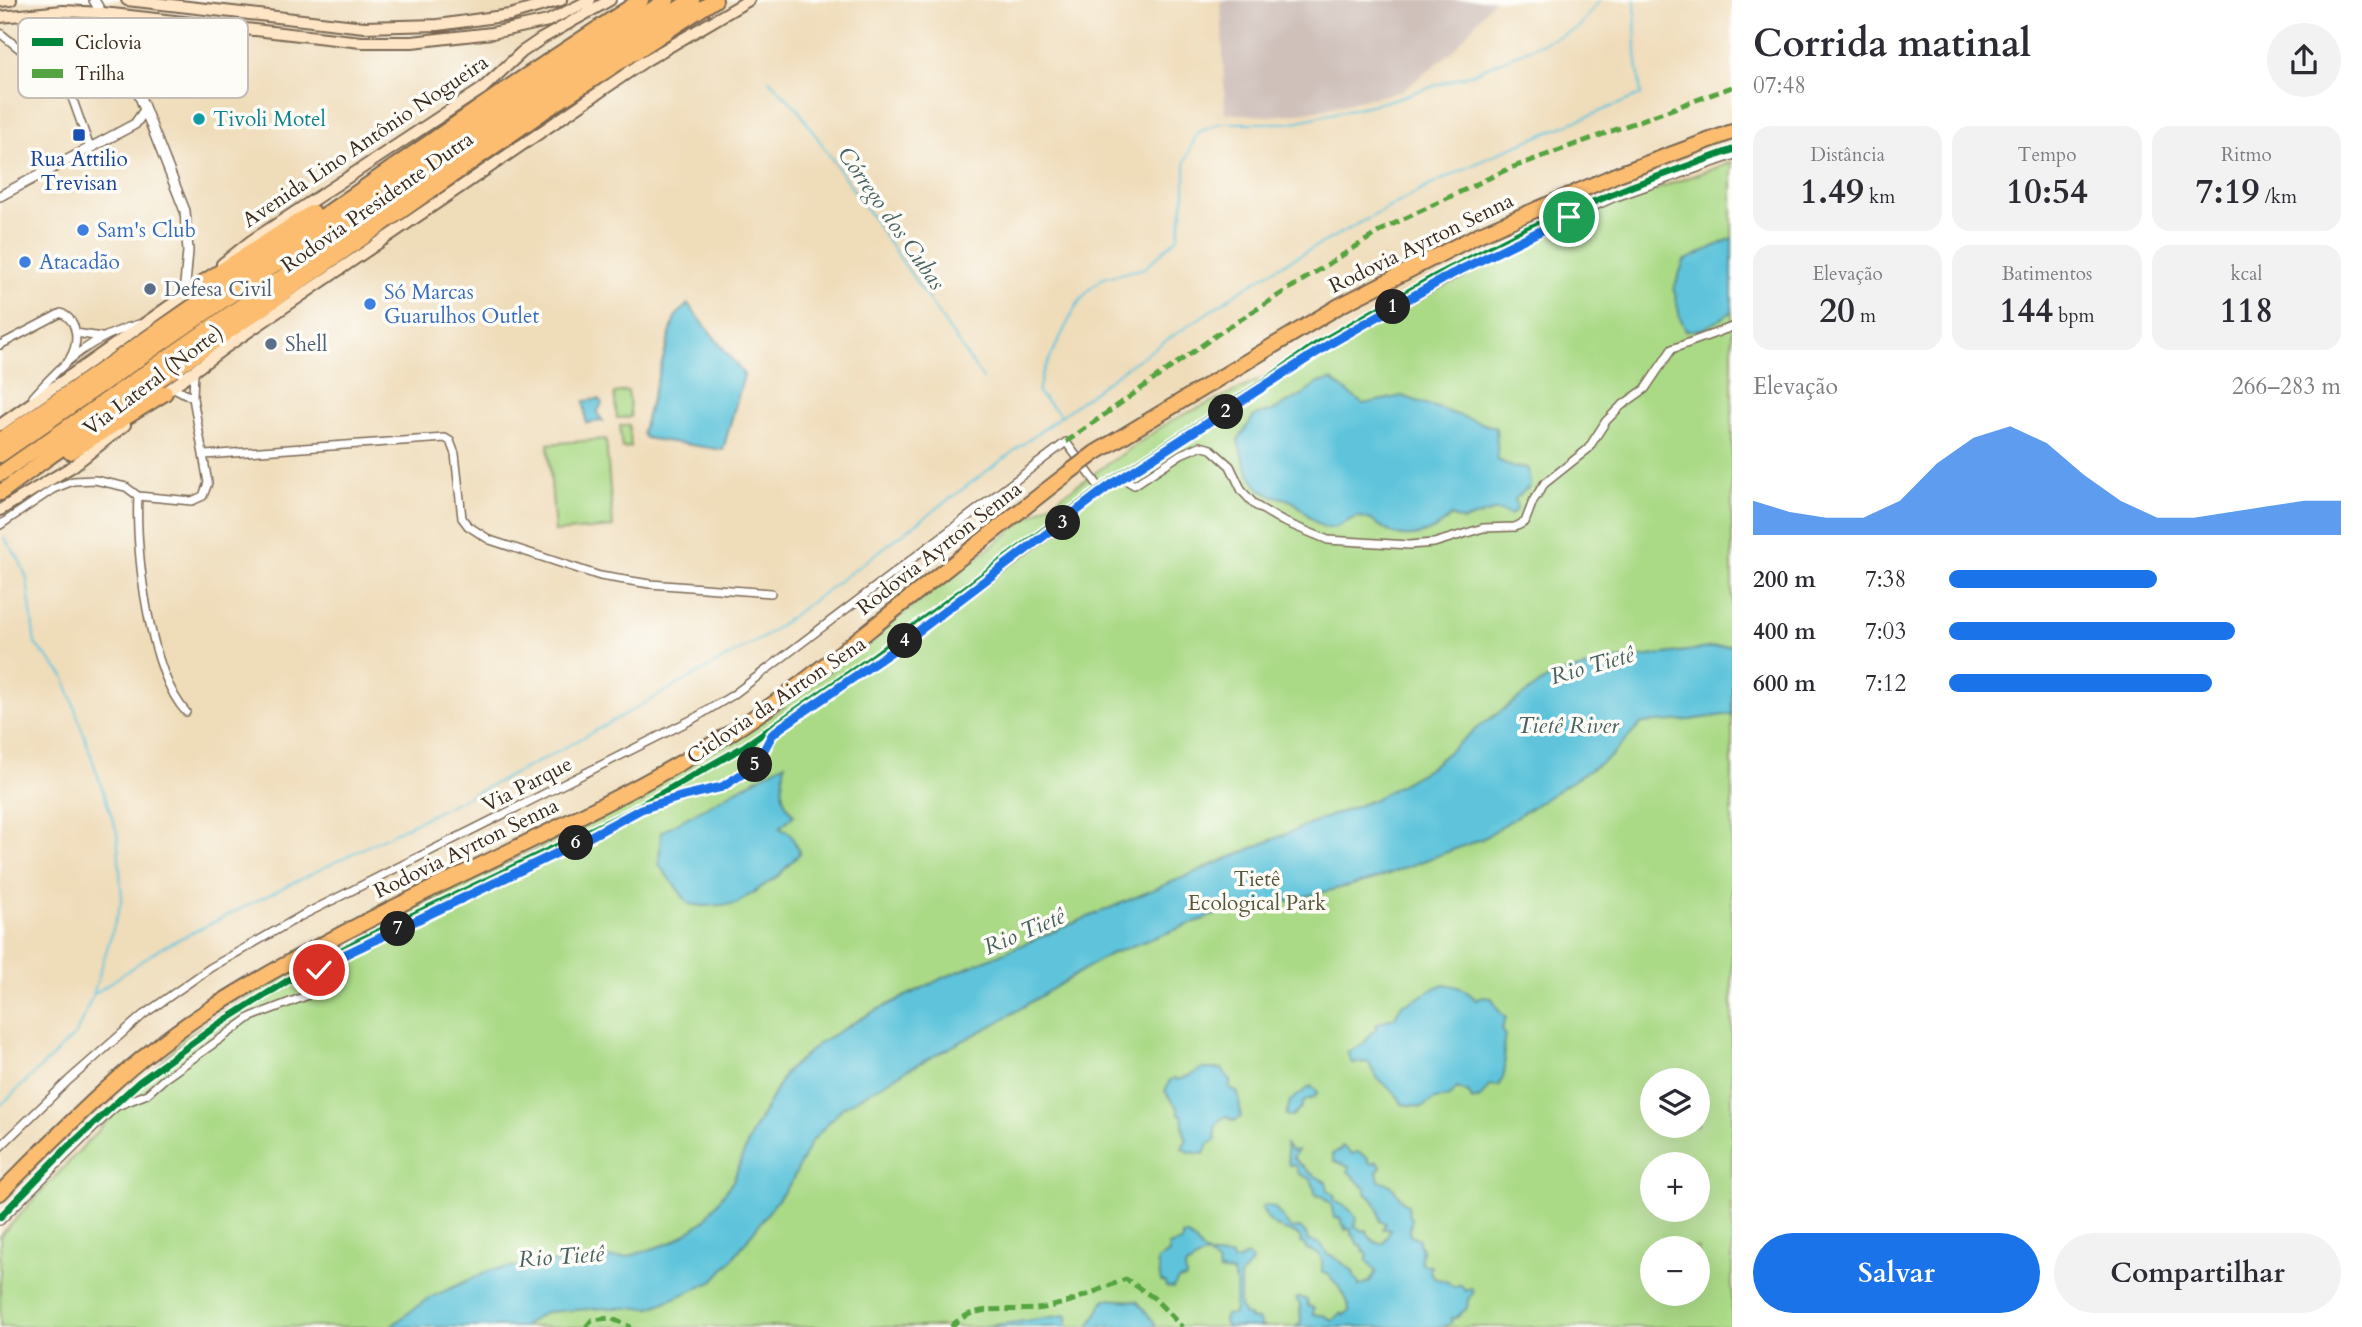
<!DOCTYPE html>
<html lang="pt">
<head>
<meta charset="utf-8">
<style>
  body { margin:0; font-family:Cardo,serif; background:#f2f2f3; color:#2b2b33; height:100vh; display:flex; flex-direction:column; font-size:26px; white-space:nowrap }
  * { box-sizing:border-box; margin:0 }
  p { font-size:23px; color:#7c7c81 }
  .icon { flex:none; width:38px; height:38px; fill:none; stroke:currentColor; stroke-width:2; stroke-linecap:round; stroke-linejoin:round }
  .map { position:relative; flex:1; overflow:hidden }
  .side { display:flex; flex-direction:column; background:#fff; width:630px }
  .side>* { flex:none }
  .buttons { position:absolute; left:1640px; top:1068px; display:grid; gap:14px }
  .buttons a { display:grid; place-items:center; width:70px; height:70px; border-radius:50%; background:#fff; box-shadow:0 7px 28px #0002; font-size:35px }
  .pin { position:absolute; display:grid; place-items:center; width:60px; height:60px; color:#fff; margin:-30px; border:4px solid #fff; border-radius:50%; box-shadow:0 2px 7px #0007 }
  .km { position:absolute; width:35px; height:35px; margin:-18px; border-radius:50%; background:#222; color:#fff; font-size:19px; line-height:35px; text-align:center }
  .round { display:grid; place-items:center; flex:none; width:74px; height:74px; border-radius:37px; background:#f2f2f3 }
  .overview { display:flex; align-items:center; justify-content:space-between; height:119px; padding:0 21px }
  h1 { font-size:38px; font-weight:800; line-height:52px }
  .stats { display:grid; grid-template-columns:repeat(3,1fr); gap:10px; height:119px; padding:7px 21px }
  .stats div { display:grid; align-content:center; border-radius:18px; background:#f2f2f3; text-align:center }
  .stats b { font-size:35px; font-weight:800 }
  .stats small { font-size:19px; font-weight:400 }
  .stats p { font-size:19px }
  .chart { height:196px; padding:14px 21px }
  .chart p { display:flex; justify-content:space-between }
  .chart svg { width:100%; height:126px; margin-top:7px; fill:#1a73e8; opacity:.7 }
  .button { display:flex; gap:14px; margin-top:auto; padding:14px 21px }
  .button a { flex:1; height:80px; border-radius:42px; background:#1a73e8; color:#fff; font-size:28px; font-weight:800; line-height:80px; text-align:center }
  .button a+a { background:#f2f2f3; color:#2b2b33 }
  ul { padding:0 21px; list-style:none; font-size:23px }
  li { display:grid; grid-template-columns:112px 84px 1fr; align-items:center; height:52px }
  li i { height:18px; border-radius:9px; background:#1a73e8 }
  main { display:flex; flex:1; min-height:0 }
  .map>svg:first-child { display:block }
  .industrial { fill:#cfc0ba }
  .green { fill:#abda87; stroke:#738252; stroke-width:2; fill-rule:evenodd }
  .water { fill:#5ec4db; stroke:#4c777c; stroke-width:2 }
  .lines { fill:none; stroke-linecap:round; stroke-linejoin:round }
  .stream { stroke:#5ec4db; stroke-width:2 }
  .minor-casing { stroke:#7a6854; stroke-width:10 }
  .tertiary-casing { stroke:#7a6854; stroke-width:12 }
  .secondary-casing { stroke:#7a6854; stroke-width:14 }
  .motorway-casing { stroke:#7a6854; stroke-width:18 }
  .minor { stroke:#fff; stroke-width:7 }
  .tertiary { stroke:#fff; stroke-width:9 }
  .secondary { stroke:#fee5c5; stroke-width:10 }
  .motorway { stroke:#fcbd6f; stroke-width:14 }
  .motorway-bridge-casing { stroke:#7a6854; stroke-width:18; stroke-linecap:butt }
  .motorway-bridge { stroke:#fcbd6f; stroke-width:14 }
  .quiet { stroke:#54a441; stroke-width:5; stroke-dasharray:10 5; stroke-linecap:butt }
  .cycleway-casing { stroke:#fdfcf7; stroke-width:11 }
  .cycleway { stroke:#00873e; stroke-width:7 }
  .route-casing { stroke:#fff; stroke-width:14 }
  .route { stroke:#1a73e8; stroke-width:9 }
  .culture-dot { fill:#0f9aa8; stroke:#fdfcf7; stroke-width:2.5 }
  .transit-dot { fill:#1a4fb4; stroke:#fdfcf7; stroke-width:2.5 }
  .shop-dot { fill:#3f7fe0; stroke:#fdfcf7; stroke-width:2.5 }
  .service-dot { fill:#5c6f8a; stroke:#fdfcf7; stroke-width:2.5 }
  .labels { text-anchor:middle; stroke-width:7; stroke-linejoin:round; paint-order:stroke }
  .culture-label { font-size:21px; fill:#0d838f; stroke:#fdfcf7; text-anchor:start }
  .street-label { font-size:21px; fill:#3b2a1e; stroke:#fdfcf7 }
  .transit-label { font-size:21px; fill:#164399; stroke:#fdfcf7 }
  .shop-label { font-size:21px; fill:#366cbe; stroke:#fdfcf7; text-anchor:start }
  .service-label { font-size:21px; fill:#4e5e75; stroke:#fdfcf7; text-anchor:start }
  .park-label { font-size:21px; fill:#575638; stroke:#fdfcf7 }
  .water-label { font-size:23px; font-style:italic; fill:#476060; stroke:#fdfcf7 }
  .key { fill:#fdfcf7; stroke:#c3bdb6; stroke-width:2 }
  .key-label { font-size:19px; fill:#3b2a1e }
</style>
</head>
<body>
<main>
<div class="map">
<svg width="1732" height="1327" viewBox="0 0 1732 1327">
  <rect width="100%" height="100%" fill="#fdfcf7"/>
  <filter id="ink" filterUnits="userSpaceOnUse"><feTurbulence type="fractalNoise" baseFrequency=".0143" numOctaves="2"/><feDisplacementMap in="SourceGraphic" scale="14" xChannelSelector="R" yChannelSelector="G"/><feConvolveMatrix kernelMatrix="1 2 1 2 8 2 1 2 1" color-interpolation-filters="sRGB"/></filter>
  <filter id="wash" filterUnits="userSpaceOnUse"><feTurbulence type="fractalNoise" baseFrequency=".00686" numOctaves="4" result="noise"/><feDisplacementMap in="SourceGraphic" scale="28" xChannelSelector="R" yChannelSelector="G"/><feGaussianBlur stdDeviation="1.57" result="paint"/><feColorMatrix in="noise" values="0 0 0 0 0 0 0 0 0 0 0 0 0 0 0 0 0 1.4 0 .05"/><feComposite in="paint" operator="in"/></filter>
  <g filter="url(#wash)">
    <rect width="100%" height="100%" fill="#efdcb9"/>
    <path class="industrial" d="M1221 0H1494L1453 51 1402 91 1307 112 1270 116 1225 113Z"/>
    <path class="green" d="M1732 162V1327H0V1236L185 1037 299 965 590 823 776 712 1023 522 1172 420 1345 341 1418 298 1525 244 1614 204ZM1652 1080H1698V1125H1652ZM1652 1164H1698V1209H1652ZM1652 1248H1698V1293H1652Z
      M628 391 631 417 617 418 614 393Z
      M629 425 631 447 622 448 620 426Z
      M606 439 613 527 555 532 548 444Z"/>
    <path class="water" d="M1732 238V312L1703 329 1686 331 1680 318 1674 289 1684 261Z
      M688 304 744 375 723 450 645 438 642 433 675 317Z
      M1332 380 1363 404 1402 396 1496 428 1498 460 1514 468 1525 467 1528 469 1530 486 1515 499 1517 509 1511 515 1501 511H1493L1463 521 1451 516C1436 532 1410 543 1388 531 1379 526 1370 517 1359 517 1349 517 1340 529 1329 528 1317 528 1304 510 1295 503 1285 496 1268 497 1260 489 1247 476 1242 457 1238 440L1254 416 1272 411 1304 394 1318 383Z
      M599 399 602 403 597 413 603 421 586 423 584 401Z
      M1732 645V714L1690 720 1642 723 1610 757 1482 839 1372 880 1279 903 1233 908 1108 955 995 1024 909 1069 842 1108 811 1142 792 1181 731 1261 712 1282 651 1308H606L545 1312 523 1327H390L427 1299 491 1270 547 1263 627 1257 673 1242 704 1221 733 1181 751 1135 785 1073 819 1043 873 1012 943 978 1312 823 1373 800 1428 769 1477 728 1551 676 1612 661Z
      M785 763C782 786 778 798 794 815L779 828 790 833 800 853 778 876 736 904 704 906 689 904 659 865 661 832Z
      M1444 984C1458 986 1466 989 1476 1000L1482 997 1492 998 1499 1011 1506 1018 1502 1029 1505 1036C1499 1055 1512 1061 1499 1086L1490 1085 1480 1098 1472 1100 1469 1093 1457 1088 1450 1097 1435 1099 1422 1107 1402 1104C1397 1088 1376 1087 1369 1062L1352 1063 1347 1052 1364 1044 1369 1035 1376 1029 1377 1024 1395 1017 1402 1004C1419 1001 1428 989 1444 984Z
      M1201 1069H1222L1230 1080V1089L1237 1092C1242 1101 1238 1108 1241 1117L1234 1121 1226 1116C1214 1123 1214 1127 1216 1140L1208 1145 1204 1154 1189 1152 1182 1148 1187 1139 1184 1133 1182 1115 1178 1114V1109L1165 1091 1170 1080 1175 1078 1178 1080C1186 1076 1194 1075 1201 1069Z
      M1311 1086 1318 1092 1315 1097 1303 1102 1301 1108 1292 1117 1286 1115 1290 1101Z
      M1286 1145 1292 1151 1298 1150 1293 1157C1303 1169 1313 1175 1326 1182L1328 1190 1335 1196 1334 1200 1349 1209 1357 1219 1355 1226 1363 1231 1367 1230C1368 1238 1375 1245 1384 1243L1390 1229H1383L1385 1223 1380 1221C1379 1210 1376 1199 1365 1193V1189L1348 1171 1349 1167 1334 1161 1332 1154 1340 1150 1342 1146 1352 1154 1358 1152 1368 1158 1369 1162 1373 1164 1376 1161 1381 1167 1377 1172 1379 1181C1396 1182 1396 1198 1408 1205L1409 1215 1412 1218 1409 1234 1419 1239V1244L1422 1249 1421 1260 1424 1265 1431 1266 1430 1271 1434 1278 1446 1281 1454 1287 1460 1284 1466 1291 1471 1288 1473 1293 1468 1300 1467 1308 1456 1318H1451L1452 1322 1443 1327H1295L1301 1323 1300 1305 1296 1299 1298 1297 1307 1300 1308 1306 1314 1308 1313 1314 1326 1316 1332 1321 1341 1313 1344 1315 1349 1311C1350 1297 1334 1282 1328 1274L1322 1273V1260L1319 1254 1306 1249 1304 1244 1300 1243 1301 1239 1299 1236C1278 1225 1272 1231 1262 1208L1265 1205 1275 1208 1291 1229 1300 1228 1307 1235V1240L1321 1244 1327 1254 1333 1256 1353 1271 1355 1279 1358 1280 1359 1286 1369 1282 1376 1272 1366 1259 1368 1256 1366 1252H1364L1362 1245H1358L1354 1236 1351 1235V1229L1345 1230 1346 1226 1344 1227 1340 1218H1334L1331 1203 1325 1200 1324 1197 1316 1195 1311 1179 1299 1174 1295 1165H1289Z
      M1186 1235C1198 1241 1201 1254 1213 1256 1219 1257 1226 1256 1232 1256L1233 1261H1237L1247 1256 1253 1261 1240 1276V1307L1244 1315 1249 1316V1319L1258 1320 1262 1327H1227L1224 1321 1225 1315 1234 1314C1235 1305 1237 1292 1236 1284 1236 1280 1233 1277 1233 1273L1219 1271 1218 1264 1206 1254 1185 1267 1186 1278 1178 1280 1173 1288 1166 1287 1165 1283 1161 1282 1157 1261 1169 1253 1168 1246 1182 1242V1236Z
      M1105 1299 1137 1301 1155 1323V1327H1089Z
      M1067 1315V1327H980Z"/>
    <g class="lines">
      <path class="stream" d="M769 80 797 108 983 379
        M1061 415 1038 393 1042 374 1076 306 1089 290 1103 278 1145 268 1178 237 1185 193V163L1197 133 1221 123H1290L1384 102 1469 75 1578 28 1600 0
        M93 995 159 949 544 759 764 637 1128 366 1240 291 1285 263 1431 185 1507 149 1641 95 1636 53 1635 0
        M0 1106 76 1034 93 995 122 899 117 832 64 676 35 644 27 579 19 559 4 538"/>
    </g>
  </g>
  <g filter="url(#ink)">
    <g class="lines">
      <defs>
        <path id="minor" d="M0 33 69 89 90 148
          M76 333 101 337
          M0 345 61 313C79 321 79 343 70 358
          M172 387 193 398
          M33 397C64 361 93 336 139 324
          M205 455 445 438 450 441 455 454 462 518 468 526 490 540 600 576 650 584 771 593
          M1124 479 1134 485 1181 454 1200 446 1211 449 1230 466 1242 491 1255 505 1282 521 1328 540 1409 545 1434 543 1483 528 1515 527 1525 522 1533 501 1544 484 1588 449 1606 421 1621 406 1645 389 1672 349 1732 327
          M138 496C135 551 149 671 186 712
          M0 525 53 489 73 481 95 480 126 487 138 496 192 501 203 496 208 483 193 398 194 371
          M0 1147 69 1080 143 1015 210 968 301 916 693 719 733 695 1066 442 1103 492
          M0 1221 109 1113 117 1106 147 1094 164 1079 251 1017 306 996 312 992 315 978 325 964 578 843 641 809 680 797 722 787 756 765 772 735 780 728 895 648 1017 559 1108 487 1330 343 1513 243 1613 198 1732 156"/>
        <path id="tertiary" d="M94 0 118 41 185 211 188 251 184 296
          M0 196 135 124 145 110"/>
        <path id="secondary" d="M127 0 364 27 438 25 510 15 561 0
          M0 1 11 0
          M0 17 63 11 103 13 361 42H412L492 33 548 21 590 0
          M118 41V29L125 16
          M222 264 251 241 482 89 522 52 541 39 610 0
          M159 397 226 347 645 61 749 0
          M0 425 209 278
          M0 510 73 466 125 425"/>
        <path id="motorway" d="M204 282 313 212
          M0 440 518 81 641 0
          M70 452 165 393
          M1095 453 1339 306 1478 235 1618 174 1732 132
          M0 455 526 91 667 0
          M0 474 535 101 692 0
          M0 493 46 459 543 112 715 0
          M0 1193C64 1129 128 1062 204 1013 367 908 550 842 716 742 769 710 819 670 868 631 934 579 1000 526 1067 474"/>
      </defs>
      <use href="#minor" class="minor-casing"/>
      <use href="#tertiary" class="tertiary-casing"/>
      <use href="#secondary" class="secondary-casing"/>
      <use href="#motorway" class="motorway-casing"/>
      <use href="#minor" class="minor"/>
      <use href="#tertiary" class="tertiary"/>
      <use href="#secondary" class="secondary"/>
      <use href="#motorway" class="motorway"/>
      <defs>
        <path id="motorway-bridge" d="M1067 474 1095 453"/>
      </defs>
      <use href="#motorway-bridge" class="motorway-bridge-casing"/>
      <use href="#motorway-bridge" class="motorway-bridge"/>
      <path class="quiet" d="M1066 442 1222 331 1387 227 1508 169 1732 87
        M586 1327 592 1320 610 1318 631 1327
        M951 1327C977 1299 1016 1315 1049 1307 1076 1301 1100 1289 1126 1279L1154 1298 1182 1327"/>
      <defs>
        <path id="cycleway" d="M0 1217 65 1150 139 1082 216 1026 300 973 353 944 627 813 745 746 866 662 1112 480 1264 382 1314 346 1436 276 1525 230 1632 186 1732 150"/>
      </defs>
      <use href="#cycleway" class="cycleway-casing"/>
      <use href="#cycleway" class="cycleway"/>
    </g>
  </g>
  <g class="lines" filter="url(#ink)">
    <defs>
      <path id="route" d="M319 970 325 964 578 843 641 809 680 797 722 787 756 765 772 735 780 728 895 649 1108 487 1331 343 1452 274 1569 217"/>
    </defs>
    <use href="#route" class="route-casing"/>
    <use href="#route" class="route"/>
  </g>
  <circle class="culture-dot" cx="199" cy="119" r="7"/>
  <rect class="transit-dot" x="72" y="128" width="14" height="14" rx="3.5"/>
  <g class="shop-dot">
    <circle cx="83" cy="230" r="7"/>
    <circle cx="25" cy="262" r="7"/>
    <circle cx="370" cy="304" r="7"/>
  </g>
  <g class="service-dot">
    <circle cx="150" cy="289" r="7"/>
    <circle cx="271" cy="344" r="7"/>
  </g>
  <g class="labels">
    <g class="culture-label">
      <text x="213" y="126">Tivoli Motel</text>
    </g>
    <g class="street-label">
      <text transform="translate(365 141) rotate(-34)" y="7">Avenida Lino Antônio Nogueira</text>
      <text transform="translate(377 202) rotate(-35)" y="7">Rodovia Presidente Dutra</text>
      <text transform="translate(1421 243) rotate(-26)" y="7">Rodovia Ayrton Senna</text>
      <text transform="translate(153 380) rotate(-37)" y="7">Via Lateral (Norte)</text>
      <text transform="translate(939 548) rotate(-38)" y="7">Rodovia Ayrton Senna</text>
      <text transform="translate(776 700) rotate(-34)" y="7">Ciclovia da Airton Sena</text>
      <text transform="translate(527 784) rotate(-27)" y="7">Via Parque</text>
      <text transform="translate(466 848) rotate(-26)" y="7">Rodovia Ayrton Senna</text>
    </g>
    <g class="transit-label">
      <text x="79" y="166">Rua Attilio<tspan x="79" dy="24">Trevisan</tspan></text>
    </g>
    <g class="shop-label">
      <text x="97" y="237">Sam's Club</text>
      <text x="39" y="269">Atacadão</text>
      <text x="384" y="299">Só Marcas<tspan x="384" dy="24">Guarulhos Outlet</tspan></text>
    </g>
    <g class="service-label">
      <text x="164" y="296">Defesa Civil</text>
      <text x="285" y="351">Shell</text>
    </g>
    <g class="park-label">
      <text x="1257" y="886">Tietê<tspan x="1257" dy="24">Ecological Park</tspan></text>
    </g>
    <g class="water-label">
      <text transform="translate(892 218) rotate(55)" y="8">Córrego dos Cubas</text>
      <text transform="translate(1592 665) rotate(-16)" y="8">Rio Tietê</text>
      <text x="1568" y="733">Tietê River</text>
      <text transform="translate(1024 931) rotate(-23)" y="8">Rio Tietê</text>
      <text transform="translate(561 1256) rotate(-4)" y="8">Rio Tietê</text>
    </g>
  </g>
  <rect x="18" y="18" width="230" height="80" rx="10" class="key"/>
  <rect x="32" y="38" width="31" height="8" fill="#00873e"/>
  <rect x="32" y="69" width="31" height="9" fill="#54a441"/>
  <g class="key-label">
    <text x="75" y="49">Ciclovia</text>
    <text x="75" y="80">Trilha</text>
  </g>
</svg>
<div class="buttons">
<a><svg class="icon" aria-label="layers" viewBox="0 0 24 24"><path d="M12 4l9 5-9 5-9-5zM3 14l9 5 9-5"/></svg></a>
<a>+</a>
<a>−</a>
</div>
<div class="pin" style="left:1569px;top:217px;background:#1e9e55"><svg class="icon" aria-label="arrive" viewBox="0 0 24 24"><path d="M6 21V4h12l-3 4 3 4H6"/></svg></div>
<div class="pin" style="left:319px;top:970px;background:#d93025"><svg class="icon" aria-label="check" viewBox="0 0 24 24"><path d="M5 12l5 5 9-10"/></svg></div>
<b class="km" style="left:1393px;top:307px">1</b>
<b class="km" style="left:1226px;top:412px">2</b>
<b class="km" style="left:1063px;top:523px">3</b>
<b class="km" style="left:905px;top:641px">4</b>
<b class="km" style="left:755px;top:765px">5</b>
<b class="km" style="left:576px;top:843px">6</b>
<b class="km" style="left:398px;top:929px">7</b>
</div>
<section class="side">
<div class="overview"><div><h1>Corrida matinal</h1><p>07:48</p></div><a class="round"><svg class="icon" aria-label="share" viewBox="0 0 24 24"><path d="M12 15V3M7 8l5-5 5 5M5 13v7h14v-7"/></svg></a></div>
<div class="stats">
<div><p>Distância</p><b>1.49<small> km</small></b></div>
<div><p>Tempo</p><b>10:54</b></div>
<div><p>Ritmo</p><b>7:19<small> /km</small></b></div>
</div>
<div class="stats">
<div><p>Elevação</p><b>20<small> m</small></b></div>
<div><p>Batimentos</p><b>144<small> bpm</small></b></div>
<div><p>kcal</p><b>118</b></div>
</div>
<div class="chart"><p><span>Elevação</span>266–283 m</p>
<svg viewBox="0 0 160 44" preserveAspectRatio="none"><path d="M0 44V32L10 36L20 38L30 38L40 32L50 19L60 10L70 6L80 12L90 23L100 32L110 38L120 38L130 36L140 34L150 32L160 32V44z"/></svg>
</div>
<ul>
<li><b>200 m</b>7:38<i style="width:53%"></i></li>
<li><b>400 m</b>7:03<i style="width:73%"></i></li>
<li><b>600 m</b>7:12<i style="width:67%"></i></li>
</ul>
<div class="button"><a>Salvar</a><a>Compartilhar</a></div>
</section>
</main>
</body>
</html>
